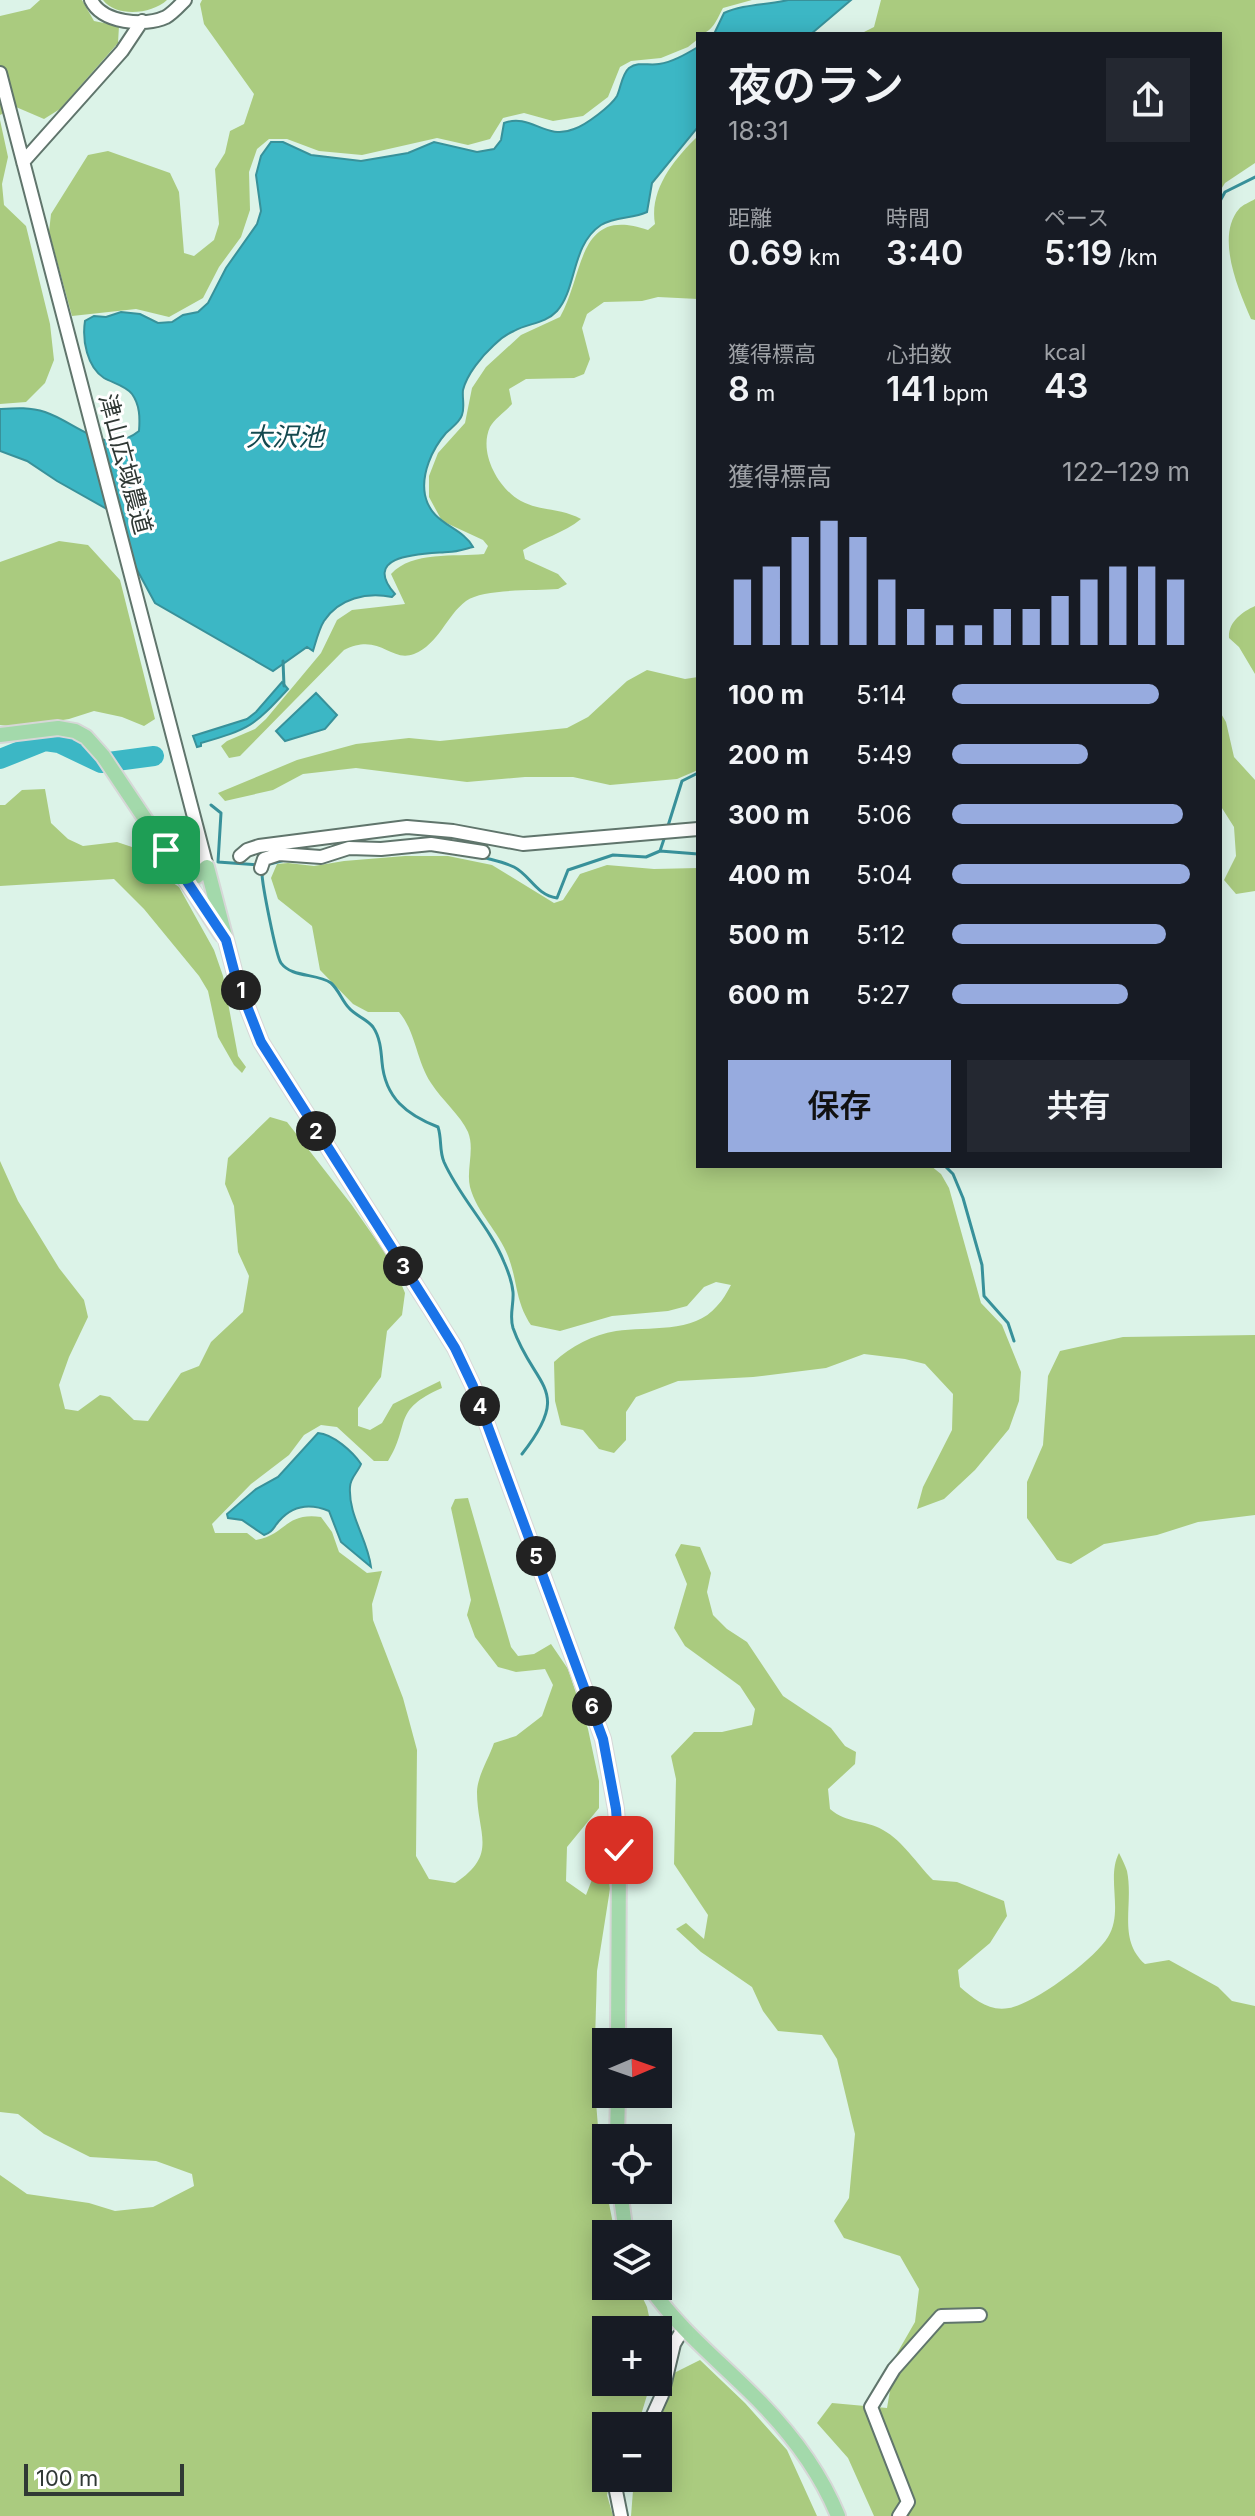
<!DOCTYPE html>
<html lang="ja">
<head>
<meta charset="utf-8">
<style>
  body { margin:0; font-family:Inter,"Noto Sans JP",sans-serif; background:#242831; color:#f1f3f6; height:100vh; display:flex; flex-direction:column; font-size:30px; white-space:nowrap }
  * { box-sizing:border-box; margin:0 }
  p { font-size:26px; color:#9ea1a6 }
  .icon { flex:none; width:44px; height:44px; fill:none; stroke:currentColor; stroke-width:2; stroke-linecap:round; stroke-linejoin:round }
  .map { position:relative; flex:1; overflow:hidden }
  .details { position:absolute; left:696px; top:32px; width:526px; height:1136px; display:flex; flex-direction:column; background:#171b24; border-radius:0px; box-shadow:0 4px 20px #0003 }
  .details>* { flex:none }
  .needle { width:52px; rotate:88deg }
  .tools { position:absolute; left:592px; top:2028px; display:grid; gap:16px }
  .tools a { display:grid; place-items:center; width:80px; height:80px; border-radius:0px; background:#171b24; box-shadow:0 4px 20px #0003; font-size:40px }
  .scale { position:absolute; left:24px; bottom:20px; width:160px; box-sizing:border-box; padding-left:8px; border:4px solid #303935; border-top:0; font-size:22px; line-height:28px; white-space:nowrap; color:#303935; -webkit-text-stroke:6px #fff; paint-order:stroke }
  .pin { position:absolute; display:grid; place-items:center; width:68px; height:68px; color:#fff; margin:-34px; border-radius:16px; box-shadow:0 4px 12px #0006 }
  .km { position:absolute; width:40px; height:40px; margin:-20px; border-radius:50%; background:#222; color:#fff; font-size:22px; line-height:40px; text-align:center }
  .round { display:grid; place-items:center; flex:none; width:84px; height:84px; border-radius:0px; background:#242831 }
  .headline { display:flex; align-items:center; justify-content:space-between; height:136px; padding:0 32px }
  h1 { font-size:44px; font-weight:600; line-height:60px }
  .figures { display:grid; grid-template-columns:repeat(3,1fr); gap:12px; height:136px; padding:8px 32px }
  .figures div { display:grid; align-content:center }
  .figures b { font-size:34px; font-weight:600 }
  .figures small { font-size:22px; font-weight:400 }
  .figures p { font-size:22px }
  .chart { height:224px; padding:16px 32px }
  .chart p { display:flex; justify-content:space-between }
  .chart svg { width:100%; height:144px; margin-top:8px; stroke:#97abdf; stroke-width:6 }
  .cta { display:flex; gap:16px; margin-top:auto; padding:16px 32px }
  .cta a { flex:1; height:92px; border-radius:0px; background:#97abdf; color:#111; font-size:32px; font-weight:600; line-height:92px; text-align:center }
  .cta a+a { background:#242831; color:#f1f3f6 }
  ul { padding:0 32px; list-style:none; font-size:26px }
  li { display:grid; grid-template-columns:128px 96px 1fr; align-items:center; height:60px }
  li i { height:20px; border-radius:10px; background:#97abdf }
  .map>svg:first-child { display:block }
  .forest { fill:#aacb7f }
  .water { fill:#3cb7c5; stroke:#38919a; stroke-width:2 }
  .lines { fill:none; stroke-linecap:round; stroke-linejoin:round }
  .stream { stroke:#38919a; stroke-width:3 }
  .river { stroke:#3cb7c5; stroke-width:20 }
  .minor-casing { stroke:#60756c; stroke-width:16 }
  .major-casing { stroke:#d6d7d7; stroke-width:18 }
  .minor { stroke:#fff; stroke-width:12 }
  .major { stroke:#a3d9ab; stroke-width:14 }
  .route-casing { stroke:#fff; stroke-width:16 }
  .route { stroke:#1a73e8; stroke-width:10 }
  .labels { text-anchor:middle; stroke-width:6; stroke-linejoin:round; paint-order:stroke }
  .street-label { font-size:24px; fill:#303935; stroke:#fff }
  .water-label { font-size:26px; font-style:italic; fill:#14494f; stroke:#fff }
</style>
</head>
<body>
<div class="map">
<svg width="1255" height="2516" viewBox="0 0 1255 2516">
  <rect width="100%" height="100%" fill="#dcf3e8"/>
  <path class="forest" d="M40 0H82L94 21 119 26 118 43 60 109 44 119 16 107 0 115V16L30 9Z
    M103 0H167C152 14 117 18 103 0Z
    M202 0H752L723 8C717 19 712 34 698 34V39L688 47 661 58 631 61 620 67 608 97 583 116 553 121 524 113 503 118 490 139 468 145 437 138 362 155 319 151 287 139H269L257 149 249 172 250 210 241 237 219 267 203 298 169 317 136 309 72 316 49 232 51 214 88 155 108 151 170 173 179 192 184 253 194 256 214 240 219 224 215 169 225 153 230 131 244 124 254 94 204 24 200 4Z
    M881 0H1255V163L1225 183 1220 191V34H860L874 27Z
    M0 120 8 157 2 184 4 205 26 226 50 324 54 360 45 383 26 402 0 404Z
    M698 136V299L658 297 642 301 604 302 587 314 582 328 590 359 584 374 574 378 526 379 509 389 512 404C506 411 494 419 490 427 478 453 499 489 521 501 539 511 561 508 581 519 564 533 541 539 523 550L525 559 558 574 567 584 558 589C536 591 484 588 466 601 446 616 439 644 414 654 390 663 380 632 344 650L240 756 229 758 221 746 227 741 255 729 266 719 321 653 337 620 352 610 405 604 391 574C412 551 455 557 484 554L488 546 483 540 442 521 429 497V476L438 453 465 423 472 388 486 367 521 335 560 317C585 273 577 205 648 230L655 224C649 190 674 159 698 136Z
    M1255 199V320L1251 319C1239 291 1215 237 1239 209 1242 205 1250 202 1255 199Z
    M59 541 88 545 120 580 155 719 144 726 122 717 94 711 69 719 18 727 0 725V562Z
    M1255 606V674L1239 647 1229 638C1228 622 1242 612 1255 606Z
    M647 670 685 679 698 677V770L677 779 610 785 573 777H525L467 782 356 768 303 774 273 790 225 801 218 793 297 760 356 744 409 738 440 741 567 728 588 717 627 681Z
    M1220 712 1226 722 1234 757 1255 780V891L1236 894 1224 880 1236 856 1234 827 1220 805Z
    M45 789 51 823 68 839 83 846 117 842 135 848 160 874 179 887 214 950 223 976 238 1056 246 1067 242 1073 234 1065 218 1037 208 991 199 976 144 909 114 879 0 886V805H5L22 790Z
    M405 856H448L492 865 554 903 563 900 580 874 607 865 654 869 698 868V1166H931L941 1174 949 1188 981 1303 1002 1325 1021 1372 1019 1401 1009 1429 975 1470 944 1499 917 1509 923 1487 952 1430 953 1394 925 1364 905 1359 864 1354 826 1368 753 1377 678 1381 636 1397 626 1412V1440L614 1453 599 1449 583 1430 561 1425 555 1401 554 1362C571 1346 593 1335 616 1331 648 1326 694 1334 717 1306 723 1300 727 1292 731 1285L716 1282 704 1287 687 1306 668 1311 612 1316 560 1331 531 1325C515 1301 518 1282 508 1256 499 1232 477 1213 470 1187 466 1170 475 1149 468 1132 461 1116 441 1099 431 1083 416 1060 416 1032 399 1012H368L353 1004 320 970 312 926 278 899 271 878 277 864 288 863 314 866 344 861Z
    M270 1117 287 1122 351 1204 393 1264 405 1293 402 1315 387 1331 381 1377 358 1408V1426L370 1430 382 1423 393 1404 440 1381 442 1388C391 1410 411 1425 388 1461H374L337 1427 321 1425 304 1435 289 1455 251 1484 212 1524 215 1533H247L256 1540C286 1535 285 1512 321 1517L332 1532 339 1552 367 1573 382 1571 372 1604 373 1620 403 1698 417 1750 416 1856 429 1879 455 1883C499 1854 477 1834 477 1792 477 1777 489 1758 494 1743L516 1736 542 1716 553 1685 545 1669 516 1672 498 1667 475 1637 467 1615 471 1600 451 1508 455 1499 468 1498 511 1647 518 1656 534 1654 551 1644 568 1669 588 1729 599 1781V1808L567 1847 566 1881 586 1895 593 1877 607 1863 610 1889 597 1971 594 2078 601 2163 615 2234H606V2286H637L647 2307 652 2330H606V2382H651L641 2415 635 2426H606V2478H611L607 2495 613 2516H0V2175L27 2194 89 2203 115 2211 153 2207 194 2186 192 2174 156 2161 90 2157 44 2134 18 2114 0 2112V1161L18 1201 59 1268 84 1300 88 1317 69 1357 59 1385 65 1409 78 1411 100 1395 110 1397 134 1420 148 1421 181 1373 199 1366 211 1342 243 1312 249 1276 238 1252 234 1206 225 1184 228 1158Z
    M1255 1335V1515L1198 1522 1157 1535 1104 1544 1071 1564 1057 1560 1027 1518V1482L1043 1445 1048 1376 1060 1351 1123 1337Z
    M681 1544 700 1547 711 1573 707 1592 713 1615 727 1629 747 1642 783 1696 831 1728 845 1746 856 1752 855 1764 828 1789 830 1809C847 1824 864 1819 883 1830 903 1841 916 1863 933 1880L957 1882 1004 1901 1007 1916 990 1943 958 1970 960 1987C974 1999 989 2012 1009 2008 1034 2004 1095 1959 1108 1937 1124 1911 1106 1878 1119 1853 1122 1859 1125 1865 1127 1871 1134 1905 1117 1939 1145 1964L1169 1960 1218 1987 1232 2001 1255 2006V2516H874L848 2458 817 2423 832 2403 887 2408 896 2355 915 2322 919 2289 900 2256 844 2238 834 2221 849 2198 855 2134 837 2059 822 2035 778 2031 763 2011 752 1987 701 1952 676 1929 686 1923 704 1939 708 1915 674 1864 676 1779 671 1756 694 1732H722L752 1725 755 1709 740 1686 685 1646 674 1628 687 1584 675 1555Z
    M700 2360 745 2403 787 2450 817 2516H631L634 2478H658V2432L672 2374Z"/>
  <path class="water" d="M788 0H851L811 34H714L724 13C743 4 767 5 788 0Z
    M698 47V127L652 183 647 212C633 219 615 216 601 225 571 245 577 289 557 311 545 324 528 323 514 331 507 334 499 340 494 345 482 356 467 374 463 390 462 398 465 407 462 415 460 422 451 428 446 433 432 449 421 474 425 495 431 525 462 526 473 547 465 549 457 552 448 552 426 554 359 553 395 594L392 597C367 592 339 598 324 621 319 629 316 641 313 651L307 647 273 671 155 603 135 566 121 517 57 481 27 461 0 451V409C16 408 30 407 45 412 76 422 106 458 139 431 140 418 140 405 132 394 126 386 113 383 104 378 87 367 82 340 85 321L94 316 106 317 121 312 140 314 158 323 172 322 183 315 198 312 208 303 226 268 257 224 261 211 256 175 261 156 271 142H283L311 155 361 161 408 153 434 142 477 152 494 149 501 140 504 123C531 113 546 141 574 129 586 125 611 106 617 96 621 87 622 74 629 68 639 61 648 66 659 64 673 62 686 54 698 47Z
    M282 682 288 689C254 726 250 729 201 743V746L197 747 193 736 247 719 256 712Z
    M316 693 337 715 325 729 285 741 276 731Z
    M318 1433C333 1434 353 1452 361 1464 358 1472 350 1478 350 1487 348 1515 368 1540 371 1567L341 1542 329 1511C310 1503 293 1505 279 1521 273 1528 273 1532 264 1535L242 1520 228 1518 227 1514 256 1489 278 1477Z"/>
  <g class="lines">
    <path class="stream" d="M1220 201 1225 192 1255 177
      M1220 251V285
      M283 661 284 686
      M211 805 221 813 218 862 258 865
      M667 829 682 781 698 773
      M660 851 665 836
      M482 857C492 860 504 862 514 867 530 875 536 895 557 898L568 870 613 855 646 857 660 851 698 854
      M266 865 285 860
      M262 873C262 884 276 956 281 963 292 978 317 973 331 983 339 990 342 1001 349 1008 356 1016 367 1019 373 1027 380 1037 381 1050 382 1062 385 1098 407 1115 438 1127 442 1139 439 1150 444 1162 460 1198 490 1227 504 1262 508 1271 512 1282 513 1292 514 1305 509 1315 513 1328 534 1388 574 1388 522 1454
      M945 1166 953 1174 963 1198 982 1265 984 1296 1008 1323 1014 1341"/>
    <path class="river" d="M0 759 45 741 59 743 101 763 154 756"/>
    <defs>
      <path id="minor" d="M91 0C102 23 144 27 166 17 173 13 179 6 185 0
        M0 73 207 867
        M23 162 122 51 142 21
        M240 856 247 850 259 846 407 827 453 831 523 844 698 829
        M261 868 264 859 279 854 321 857 349 848 381 849 431 844 483 852
        M648 2426 662 2395 674 2344 683 2329
        M619 2478 616 2491 621 2516
        M899 2516 908 2502 871 2407 894 2369 941 2316 980 2315"/>
      <path id="major" d="M0 735 58 728 75 731 86 737 103 756 180 871 197 876 207 867 236 978 261 1042 432 1311 455 1348 473 1386 603 1739 616 1809 619 1850 618 2042
        M180 871 221 934
        M617 2138 618 2094
        M620 2190 626 2234
        M649 2286C680 2331 723 2364 761 2403 793 2436 821 2474 838 2516"/>
    </defs>
    <use href="#minor" class="minor-casing"/>
    <use href="#major" class="major-casing"/>
    <use href="#minor" class="minor"/>
    <use href="#major" class="major"/>
  </g>
  <g class="lines">
    <defs>
      <path id="route" d="M166 850 226 940 236 978 261 1042 432 1311 455 1348 473 1386 603 1739 616 1809 619 1850"/>
    </defs>
    <use href="#route" class="route-casing"/>
    <use href="#route" class="route"/>
  </g>
  <g class="labels">
    <g class="street-label">
      <text transform="translate(125 464) rotate(75)" y="8">津山広域農道</text>
    </g>
    <g class="water-label">
      <text x="285" y="446">大沢池</text>
    </g>
  </g>
</svg>
<div class="tools">
<a><svg class="needle" viewBox="-14 -14 28 28"><path d="M0-13l5 13h-10z" fill="#e53935"/><path d="M0 13l5-13h-10z" fill="#9ea1a6"/></svg></a>
<a><svg class="icon" aria-label="locate" viewBox="0 0 24 24"><circle cx="12" cy="12" r="6"/><path d="M12 2v4M12 18v4M2 12h4M18 12h4"/></svg></a>
<a><svg class="icon" aria-label="layers" viewBox="0 0 24 24"><path d="M12 4l9 5-9 5-9-5zM3 14l9 5 9-5"/></svg></a>
<a>+</a>
<a>−</a>
</div>
<div class="scale">100 m</div>
<div class="pin" style="left:166px;top:850px;background:#1e9e55"><svg class="icon" aria-label="arrive" viewBox="0 0 24 24"><path d="M6 21V4h12l-3 4 3 4H6"/></svg></div>
<div class="pin" style="left:619px;top:1850px;background:#d93025"><svg class="icon" aria-label="check" viewBox="0 0 24 24"><path d="M5 12l5 5 9-10"/></svg></div>
<b class="km" style="left:241px;top:990px">1</b>
<b class="km" style="left:316px;top:1131px">2</b>
<b class="km" style="left:403px;top:1266px">3</b>
<b class="km" style="left:480px;top:1406px">4</b>
<b class="km" style="left:536px;top:1556px">5</b>
<b class="km" style="left:592px;top:1706px">6</b>
<section class="details">
<div class="headline"><div><h1>夜のラン</h1><p>18:31</p></div><a class="round"><svg class="icon" aria-label="share" viewBox="0 0 24 24"><path d="M12 15V3M7 8l5-5 5 5M5 13v7h14v-7"/></svg></a></div>
<div class="figures">
<div><p>距離</p><b>0.69<small> km</small></b></div>
<div><p>時間</p><b>3:40</b></div>
<div><p>ペース</p><b>5:19<small> /km</small></b></div>
</div>
<div class="figures">
<div><p>獲得標高</p><b>8<small> m</small></b></div>
<div><p>心拍数</p><b>141<small> bpm</small></b></div>
<div><p>kcal</p><b>43</b></div>
</div>
<div class="chart"><p><span>獲得標高</span>122–129 m</p>
<svg viewBox="0 0 160 44" preserveAspectRatio="none"><path d="M5 44V24M15 44V20M25 44V11M35 44V6M45 44V11M55 44V24M65 44V33M75 44V38M85 44V38M95 44V33M105 44V33M115 44V29M125 44V24M135 44V20M145 44V20M155 44V24"/></svg>
</div>
<ul>
<li><b>100 m</b>5:14<i style="width:87%"></i></li>
<li><b>200 m</b>5:49<i style="width:57%"></i></li>
<li><b>300 m</b>5:06<i style="width:97%"></i></li>
<li><b>400 m</b>5:04<i style="width:100%"></i></li>
<li><b>500 m</b>5:12<i style="width:90%"></i></li>
<li><b>600 m</b>5:27<i style="width:74%"></i></li>
</ul>
<div class="cta"><a>保存</a><a>共有</a></div>
</section>
</div>
</body>
</html>
